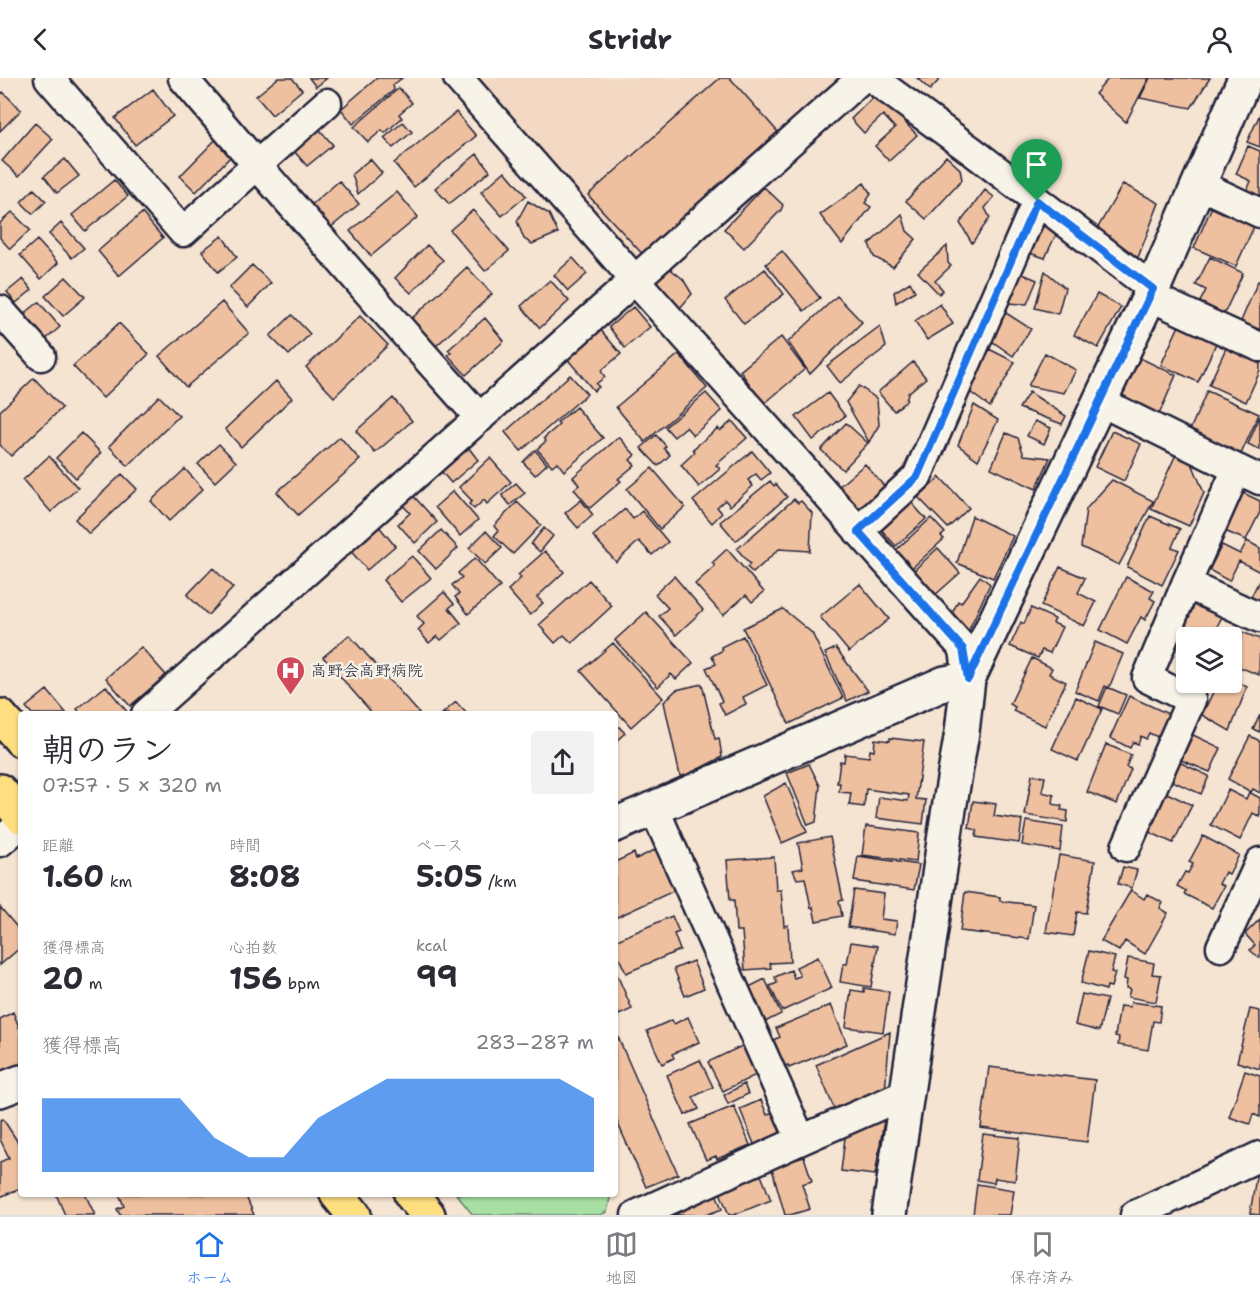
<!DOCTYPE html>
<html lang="ja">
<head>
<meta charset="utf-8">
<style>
  body { margin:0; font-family:"Shantell Sans","Klee One",sans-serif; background:#f2f2f3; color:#2b2b33; height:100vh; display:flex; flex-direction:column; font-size:22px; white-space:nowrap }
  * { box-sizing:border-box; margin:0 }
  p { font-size:20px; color:#7c7c81 }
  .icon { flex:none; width:33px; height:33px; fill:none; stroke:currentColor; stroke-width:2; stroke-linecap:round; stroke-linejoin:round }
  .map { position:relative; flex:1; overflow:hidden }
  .side { position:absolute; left:18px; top:633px; width:600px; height:486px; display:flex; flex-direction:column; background:#fff; border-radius:6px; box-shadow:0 2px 4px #0004 }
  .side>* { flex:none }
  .fabs { position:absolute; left:1176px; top:549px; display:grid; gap:12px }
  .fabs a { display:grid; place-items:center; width:66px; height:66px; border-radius:6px; background:#fff; box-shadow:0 2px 4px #0004; font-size:30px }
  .pin { position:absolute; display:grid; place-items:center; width:51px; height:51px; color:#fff; margin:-62px -26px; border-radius:50% 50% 50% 0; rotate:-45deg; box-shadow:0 0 6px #0007 }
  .pin .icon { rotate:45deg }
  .round { display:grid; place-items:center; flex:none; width:63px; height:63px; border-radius:6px; background:#f2f2f3 }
  .head { display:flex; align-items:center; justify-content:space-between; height:102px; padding:0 24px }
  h1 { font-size:33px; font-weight:700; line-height:45px }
  .stats { display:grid; grid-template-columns:repeat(3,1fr); gap:9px; height:102px; padding:6px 24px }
  .stats div { display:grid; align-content:center }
  .stats b { font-size:30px; font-weight:700 }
  .stats small { font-size:16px; font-weight:400 }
  .stats p { font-size:16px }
  .chart { height:168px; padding:12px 24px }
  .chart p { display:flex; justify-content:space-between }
  .chart svg { width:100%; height:108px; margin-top:6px; fill:#1a73e8; opacity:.7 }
  header { display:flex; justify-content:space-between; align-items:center; height:78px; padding:0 24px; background:#fff; font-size:27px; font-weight:700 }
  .menu { display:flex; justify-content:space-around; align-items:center; height:84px; border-top:2px solid #e1e1e2; background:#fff; font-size:16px; color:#7c7c81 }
  .menu a { display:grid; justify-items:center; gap:3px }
  .menu .current { color:#1a73e8 }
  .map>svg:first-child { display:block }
  .built { fill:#f3d9c3 }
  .green { fill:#a8e0a3; stroke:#65816f; stroke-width:1.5 }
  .building { fill:#efc09f; stroke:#22223b; stroke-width:1.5 }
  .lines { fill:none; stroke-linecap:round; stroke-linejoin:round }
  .street-casing { stroke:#22223b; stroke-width:33 }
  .secondary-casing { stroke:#22223b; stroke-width:38 }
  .highway-casing { stroke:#22223b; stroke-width:38 }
  .street { stroke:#f7f3e8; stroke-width:28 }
  .secondary { stroke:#f7f3e8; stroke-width:33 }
  .highway { stroke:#fddf80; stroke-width:33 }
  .route-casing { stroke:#fff; stroke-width:12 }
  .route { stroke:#1a73e8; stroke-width:8 }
  .labels { text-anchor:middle; stroke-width:5; stroke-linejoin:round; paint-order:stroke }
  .poi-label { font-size:16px; fill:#22223b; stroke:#f7f3e8; text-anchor:start }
</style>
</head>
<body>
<header><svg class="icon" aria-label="back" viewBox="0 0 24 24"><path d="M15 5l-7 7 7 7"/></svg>Stridr<svg class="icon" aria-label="person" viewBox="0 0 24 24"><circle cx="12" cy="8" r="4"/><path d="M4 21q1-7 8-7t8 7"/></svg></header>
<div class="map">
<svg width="1260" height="1137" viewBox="0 0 1260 1137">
  <rect width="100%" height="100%" fill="#f5e4d2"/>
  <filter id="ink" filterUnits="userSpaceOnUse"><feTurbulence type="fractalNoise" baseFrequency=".0167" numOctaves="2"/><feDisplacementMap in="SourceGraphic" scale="12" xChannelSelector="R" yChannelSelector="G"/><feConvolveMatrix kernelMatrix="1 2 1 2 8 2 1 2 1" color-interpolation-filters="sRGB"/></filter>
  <g filter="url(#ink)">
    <path class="built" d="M474 0H847L640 190Z"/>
    <path class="green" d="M456 1116H609L610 1120 607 1134 600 1137H473Z"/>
    <path class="building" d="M278 0H292L302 12 272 37 256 18Z
      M309 0H327L316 9Z
      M377 0H402L393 7 394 12 353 46 341 31Z
      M720 0H730L784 61 648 182 588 117Z
      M917 0H941L930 12Z
      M1109 0H1149L1126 44 1095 16Z
      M1150 0H1210L1191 30 1140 20Z
      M399 10 412 25 399 36 402 40 385 55 382 52 368 64 354 49Z
      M153 11 173 38 135 67 115 40Z
      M3 14 21 32 0 53V17Z
      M877 15 917 57 889 83 875 68 895 50 883 37 864 55 851 41Z
      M456 34 476 58 414 109 394 85Z
      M1260 36V69L1247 64Z
      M403 44 412 54 393 70 384 60Z
      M35 45 53 61 19 98 2 83Z
      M319 51 333 67 307 88 293 72Z
      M222 55 232 77 196 114 180 98Z
      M1248 68 1260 73V127L1244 120 1251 103 1236 96Z
      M477 76 490 93 449 126 435 110Z
      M946 78 960 91 962 102 926 141 906 123Z
      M65 81 79 98 57 115 44 98Z
      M370 81 382 95 358 116 352 96Z
      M505 93 526 118 502 138 481 114Z
      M114 102 128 118 85 153 72 137Z
      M339 103 359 126 329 151 310 128Z
      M864 105 871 116 865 125 871 129 842 166 820 137Z
      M1123 106 1159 125 1132 195 1085 172Z
      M764 109 783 127 781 132 744 170 724 151Z
      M34 111 46 123 33 136 21 124Z
      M985 112 994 119 985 130 990 140 972 165 960 145Z
      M397 114 418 139 371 178 350 153Z
      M528 123 549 136 558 155 532 166 524 161 517 143Z
      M1213 126 1256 144 1236 188 1194 170Z
      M473 132 509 173 485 193 450 152Z
      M12 134 30 152 10 171 0 160V145Z
      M142 135 163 160 119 198 98 173Z
      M902 136 907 153 916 161 893 189 874 179 869 166Z
      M61 145 84 170 72 180 49 156Z
      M1037 146 1057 154 1045 180 1023 173Z
      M222 158 237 179 218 194 202 173Z
      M37 162 58 185 41 201 20 177Z
      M427 167 443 182 411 215 395 200Z
      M947 168 948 185 951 188 935 203 943 212 939 216 918 194Z
      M782 173 820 220 804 233 766 186Z
      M1210 179 1243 195 1224 236 1200 224 1206 212 1196 207Z
      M573 180 587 196 568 213 554 197Z
      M664 186 683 201 692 216 680 230 649 204Z
      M252 187 271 205 248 229 229 210Z
      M467 189 492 216 434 270 409 243Z
      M765 191 784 216 744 246 725 222Z
      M1045 193 1065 210 1058 236 1035 230Z
      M1018 194 1037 202 1027 226 1005 225Z
      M66 199 85 219 63 238 45 218Z
      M23 201 32 212 16 225 7 214Z
      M550 202 569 223 540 250 521 228Z
      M1258 203 1260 204V257L1239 248Z
      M910 204 915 213 896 225 894 214Z
      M1097 216 1121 229 1098 270 1074 257Z
      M837 218 862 244 810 296 788 264Z
      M39 224 60 249 45 262 24 236Z
      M222 224 249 255 186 309 159 278Z
      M940 226 953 246 927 262 915 243Z
      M633 229 650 249 625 270 609 249Z
      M1006 235 1031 251 1013 278 989 261Z
      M292 237 310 256 289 277 270 258Z
      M360 238 388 267 334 319 306 289Z
      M485 240 504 263 466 297 448 277 451 275 448 272Z
      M1182 241 1219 259 1198 304 1161 287Z
      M119 245 149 276 103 320 73 288Z
      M880 248 886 269 840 305 827 288Z
      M599 250 621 276 601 293 605 299 596 306 599 309 594 313 565 278Z
      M781 259 805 291 764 326 740 293Z
      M1226 270 1260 286V293L1246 324 1209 307Z
      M989 271 1015 284 990 329 970 314Z
      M1045 275 1076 292 1064 315 1028 308Z
      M679 276 707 310 645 364 616 329Z
      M1140 280 1176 297 1158 339 1120 321Z
      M913 284 926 300 908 315 906 323 894 333 878 314Z
      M570 297 587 316 521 373 505 354Z
      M34 300 62 330 11 378 0 367V333Z
      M276 303 292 320 241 369 225 351Z
      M859 308 877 321 879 347 869 364 846 324Z
      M1207 313 1259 336 1241 376 1189 354Z
      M1029 314 1066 338 1062 346 1019 330Z
      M706 315 722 333 693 357 686 349 674 359 665 349Z
      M828 315 845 338 813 362 796 339Z
      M159 318 179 338 128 388 109 368Z
      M393 320 412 343 375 375 356 353Z
      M974 327 998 342 978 382 958 367Z
      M576 329 603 360 564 393 557 384 552 388 537 371 546 363 544 360 559 347 557 345Z
      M1260 338V372L1248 366Z
      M732 343 747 360 716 387 720 391 699 409 681 387 695 374 693 371 718 350 720 353Z
      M1035 343 1051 350 1044 366 1027 358Z
      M846 345 868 365 843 392 821 372Z
      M1112 353 1141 366 1124 403 1095 389Z
      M81 355 101 375 76 400 56 380Z
      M1006 355 1018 360 1024 377 1050 380 1036 411 991 390Z
      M656 357 666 368 664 370 670 377 658 388 641 370Z
      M340 359 360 382 298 437 277 414Z
      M619 359 635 377 630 382 635 387 618 401 621 403 590 430 574 411 579 407 573 399Z
      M219 366 236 384 215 404 198 386Z
      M468 369 478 382 451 405 441 393Z
      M535 372 547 386 535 397 523 384Z
      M752 373 770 395 761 402 756 396 748 402 753 408 730 428 725 422 717 429 722 435 712 445 693 423Z
      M1177 374 1190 380 1204 415 1189 448 1151 431Z
      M49 378 78 410 51 434 23 402Z
      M490 380 511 404 487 426 484 422 474 431 469 426 472 423 459 409Z
      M865 386 889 414 861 438 837 410Z
      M652 390 685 429 660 451 627 411Z
      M185 391 203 411 169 443 151 423Z
      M122 396 137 411 89 456 75 441Z
      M940 399 969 430 948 450 918 419Z
      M1112 402 1153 423 1119 487 1081 469 1086 431Z
      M770 403 774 408 776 406 787 419 736 463 720 444Z
      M516 405 525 415 510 427 502 417Z
      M409 413 437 444 415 465 398 446 410 435 399 423Z
      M453 413 478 442 460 458 435 429Z
      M1239 413 1260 423V434L1246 462 1220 451Z
      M794 421 798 425 801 423 812 435 810 473 779 471 753 495 747 489 750 486 737 471Z
      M581 422 593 437 578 450 565 435Z
      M909 422 926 441 896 468 878 448Z
      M517 424 541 447 513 476 494 458 498 453 494 448Z
      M625 431 633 441 642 433 668 464 652 477 639 463 616 484 593 458Z
      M972 438 1013 458 993 500 957 485Z
      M1150 438 1180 451 1172 469 1179 472 1162 507 1127 489Z
      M931 440 945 455 941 458 944 461 912 490 896 472Z
      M377 446 395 468 367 492 349 471Z
      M544 450 553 458 540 474 531 466Z
      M441 452 458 470 436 491 419 473Z
      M486 453 502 470 485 486 469 470Z
      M1247 463 1260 470V494L1239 483 1229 503 1209 492 1222 467 1240 476Z
      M938 470 960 495 934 518 912 494Z
      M727 471 764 514 752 524 746 517 723 537 695 506 715 488 712 485Z
      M545 473 564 494 537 519 543 525 530 537 508 512 521 500 518 497Z
      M412 478 431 500 401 524 383 502Z
      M475 480 500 509 468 536 455 519 459 516 452 507 462 500 458 495Z
      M1060 489 1085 500 1078 515 1096 524 1084 548 1041 528Z
      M213 490 233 510 208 537 187 517Z
      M674 498 703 532 676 557 659 538 668 530 655 516Z
      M980 498 990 506 966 558 949 542 958 523 961 525Z
      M1126 499 1154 513 1150 520 1155 523 1145 542 1141 539 1127 566 1100 552Z
      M1260 501V523L1251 519Z
      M589 502 612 528 572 565 564 557 555 565 539 547Z
      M860 506 889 541 849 574 820 539Z
      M444 514 454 526 449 530 461 545 441 562 437 558 429 565 418 552 424 546 417 538Z
      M1190 516 1226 531 1211 560H1186V564L1175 559Z
      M1031 530 1055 541 1053 545 1062 549 1050 575 1042 572 1038 580 1010 568 1021 544 1024 546Z
      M783 531 812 555 843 620 789 646 743 550Z
      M646 534 693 585 676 601 671 596 658 609 615 562Z
      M1242 554 1260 561 1259 597 1232 586V569Z
      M349 557 420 636H373L323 579Z
      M743 558 767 607 743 619 746 626 725 637 719 625 722 623 706 590 716 586 712 578 723 572 721 569Z
      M1095 564 1123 576 1109 610 1105 608 1099 623 1075 613Z
      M613 565 663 620 631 649 581 593Z
      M141 569 166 597 130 628 106 600Z
      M836 570 868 613 847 623 825 575Z
      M1032 580 1052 590 1049 596 1066 604 1045 648 1013 633 1015 629 1010 626Z
      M1232 600 1247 609 1230 653 1202 637 1218 604H1232Z
      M702 606 715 661 719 660 722 679 683 699 680 698 664 624 676 612Z
      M106 608 128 635 81 636 77 631Z
      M1107 609 1126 617 1118 636 1099 628Z
      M47 612 67 636H32L26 629Z
      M1129 618 1173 638 1162 661 1149 655 1146 661 1141 658 1138 666 1133 664 1130 670 1110 660Z
      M1076 619 1102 631 1078 683 1052 671Z
      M456 624 467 636H442Z
      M1260 636V654L1253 651Z
      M615 645 625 655 615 664Z
      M1193 657 1221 670 1210 694 1181 682Z
      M1250 658 1260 663V715L1253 711 1251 714 1228 701Z
      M890 660 924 664 916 721 926 722 923 746 876 740 879 719 908 723 909 717 866 711 864 729 849 727 851 715 839 714 840 705H837L840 683 844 684 845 676 869 679 870 672 874 673 875 661 890 663Z
      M1106 666 1131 677 1126 689 1131 691 1117 726 1087 714Z
      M1179 684 1209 698 1201 716 1170 702Z
      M809 686 820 708 816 744 808 747 787 695Z
      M1032 697 1045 699 1042 714 1054 717 1053 726 1062 728 1061 732 1068 733 1067 744 1025 737Z
      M786 705 807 754 782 765 763 718Z
      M1228 712 1246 721 1249 714 1260 720V739L1253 735 1240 762 1211 747Z
      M1165 714 1192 727 1173 765 1147 753Z
      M973 723 996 726 994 738 1022 742 1019 765 976 759 977 752 969 750Z
      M1026 743 1063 749 1060 773 1022 767Z
      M866 748 919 755 916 784 862 777Z
      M1203 758 1239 777 1229 796 1225 794 1219 806 1224 808 1212 830 1184 816 1186 813 1177 808 1185 794 1188 795 1193 786 1189 784Z
      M830 759 843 822 839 823 842 838 816 843 813 829 811 830 805 800 797 801 793 792 803 790 798 765Z
      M661 769 680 810 615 840V784L634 775 636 781Z
      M1059 777 1095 783 1086 835 1077 834 1073 858 1046 854Z
      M858 778 919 787 914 812 854 803Z
      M774 779 776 812H781L784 848 788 847 790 884 770 885 771 890 745 892 742 853H736L734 822H730L727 782Z
      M1123 789 1137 792 1132 810 1118 806Z
      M854 812 884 816 881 841 897 843 895 856 848 849Z
      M1131 812 1144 821 1147 816 1163 825 1160 830 1168 835 1145 876 1125 863 1119 873 1101 863Z
      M965 814 1000 819V823L1034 827 1029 861 960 853Z
      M0 829 21 854V869L0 887Z
      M672 838 679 854 674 856 680 872 626 895 615 871V863Z
      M1260 841V879L1259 880 1250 872 1255 867 1245 856Z
      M851 864 878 868 871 909 840 904 843 886H847Z
      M1089 873 1115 879 1111 894 1115 895 1111 909 1107 908 1106 912 1081 905Z
      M818 879 832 910 782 933 770 908 777 905 775 899 791 892 794 900 800 898 796 889Z
      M1128 880 1154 885 1152 896 1161 897 1156 924 1128 919 1130 911 1126 910 1127 902 1124 901Z
      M693 883 704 910 685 918 674 891Z
      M615 892 632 931 619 937 615 927Z
      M765 901 781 936 763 945 747 910Z
      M864 910 889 914 883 954 846 949 851 912 864 914Z
      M1082 916 1107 921 1099 953 1075 947Z
      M1131 924 1161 928 1159 944 1153 943 1148 972 1118 967 1119 959 1115 958 1120 928 1130 929Z
      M831 927 847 966 789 990 788 987 784 988 773 962 780 959 776 950Z
      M1250 931 1260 933V991L1237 984Z
      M13 934 21 954V996L0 1004V941Z
      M688 939 699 964 672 976 674 980 662 986 647 953 672 942 674 946Z
      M890 954 885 1014 836 1035 816 987Z
      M617 957 678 1096 646 1109 615 1039V958Z
      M744 967 758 996 723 1013 708 984Z
      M700 982 713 1009 693 1019 699 1031 685 1037 667 997Z
      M989 989 1095 1002 1087 1064 981 1050Z
      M1245 993 1260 998V1039L1253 1036 1250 1046 1229 1039Z
      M744 1006 748 1016 728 1026 724 1017Z
      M761 1022 767 1037 777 1032 783 1047 778 1049 782 1060 756 1071 740 1031Z
      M734 1028 750 1067 717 1081 716 1078 706 1082 690 1046Z
      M885 1036 875 1097 841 1093 846 1051Z
      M3 1041 21 1069V1110L0 1119V1084L9 1080 0 1061V1042Z
      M983 1056 1020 1060 1015 1103 995 1100 994 1105 977 1102Z
      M793 1078 794 1082 804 1079 812 1103 802 1106 810 1131 790 1137H785L770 1084Z
      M759 1092 771 1122 734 1137H729L718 1109Z
      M1257 1093H1260V1137L1250 1136Z
      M977 1106 1014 1112 1010 1137H973Z
      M714 1110 722 1131 706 1137H674L670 1127Z
      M56 1116H85L95 1137H65Z
      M119 1116H245L254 1137H120L117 1131 124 1128Z"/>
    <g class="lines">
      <defs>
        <path id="street" d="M49 0 183 154 257 87 381 229 480 340
          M183 0 257 87 327 25
          M458 0 635 202 964 571 968 601
          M872 0 972 73 1153 211
          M1198 106 1260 135
          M1149 218 1260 269
          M0 232 41 278
          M1099 323 1237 391 1186 506 1260 540
          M1237 391 1260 402
          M858 453 917 399 1037 123
          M146 636 862 0
          M654 730 801 1062
          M0 764 21 746
          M1126 769 1191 622 1147 600 1186 506
          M1221 869 1260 784
          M636 1137 801 1062 908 1015
          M1135 1137 1260 1078"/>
        <path id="secondary" d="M615 747 945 605 968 601
          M0 1012 21 1004
          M889 1137 947 743 962 654 968 601 1153 211 1245 0"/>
        <path id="highway" d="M0 638 21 662
          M0 713 21 738
          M337 1116 354 1137
          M411 1116 428 1137"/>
      </defs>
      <use href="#street" class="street-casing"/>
      <use href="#secondary" class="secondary-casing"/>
      <use href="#highway" class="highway-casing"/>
      <use href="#street" class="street"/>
      <use href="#secondary" class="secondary"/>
      <use href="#highway" class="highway"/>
    </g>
  </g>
  <g class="lines" filter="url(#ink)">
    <defs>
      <path id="route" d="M1037 123 1153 211 968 601 963 571 858 453 917 399Z"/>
    </defs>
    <use href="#route" class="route-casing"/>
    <use href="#route" class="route"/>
  </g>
  <defs>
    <symbol id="hospital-pin" viewBox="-11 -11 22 30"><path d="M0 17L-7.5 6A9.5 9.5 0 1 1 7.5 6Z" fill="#d1495b" stroke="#f7f3e8"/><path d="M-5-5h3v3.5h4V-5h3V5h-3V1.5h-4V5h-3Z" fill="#fff"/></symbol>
  </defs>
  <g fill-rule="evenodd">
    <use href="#hospital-pin" x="274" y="576" width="33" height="45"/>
  </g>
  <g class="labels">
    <g class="poi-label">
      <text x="311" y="598">高野会高野病院</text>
    </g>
  </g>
</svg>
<div class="fabs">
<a><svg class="icon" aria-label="layers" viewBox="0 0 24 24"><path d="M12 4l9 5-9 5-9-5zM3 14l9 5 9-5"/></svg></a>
</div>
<div class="pin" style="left:1037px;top:123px;background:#1e9e55"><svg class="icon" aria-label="arrive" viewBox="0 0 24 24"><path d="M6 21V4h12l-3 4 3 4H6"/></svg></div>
<section class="side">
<div class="head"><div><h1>朝のラン</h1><p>07:57 · 5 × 320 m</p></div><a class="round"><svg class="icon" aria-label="share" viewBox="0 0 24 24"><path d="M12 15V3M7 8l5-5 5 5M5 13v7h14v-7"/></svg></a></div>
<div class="stats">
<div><p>距離</p><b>1.60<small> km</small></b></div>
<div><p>時間</p><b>8:08</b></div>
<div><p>ペース</p><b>5:05<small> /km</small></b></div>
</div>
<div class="stats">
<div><p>獲得標高</p><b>20<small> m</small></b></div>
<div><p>心拍数</p><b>156<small> bpm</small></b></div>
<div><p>kcal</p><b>99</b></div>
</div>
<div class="chart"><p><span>獲得標高</span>283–287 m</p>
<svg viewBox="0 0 160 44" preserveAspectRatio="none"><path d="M0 44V14L10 14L20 14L30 14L40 14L50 30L60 38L70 38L80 22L90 14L100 6L110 6L120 6L130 6L140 6L150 6L160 14V44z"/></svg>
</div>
</section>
</div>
<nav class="menu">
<a class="current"><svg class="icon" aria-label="home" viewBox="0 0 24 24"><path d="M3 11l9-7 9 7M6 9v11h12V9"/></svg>ホーム</a>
<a><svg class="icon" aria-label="map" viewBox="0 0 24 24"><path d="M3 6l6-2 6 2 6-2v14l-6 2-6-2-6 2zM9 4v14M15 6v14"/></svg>地図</a>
<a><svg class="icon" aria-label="saved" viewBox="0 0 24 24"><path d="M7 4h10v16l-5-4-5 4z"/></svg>保存済み</a>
</nav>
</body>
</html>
